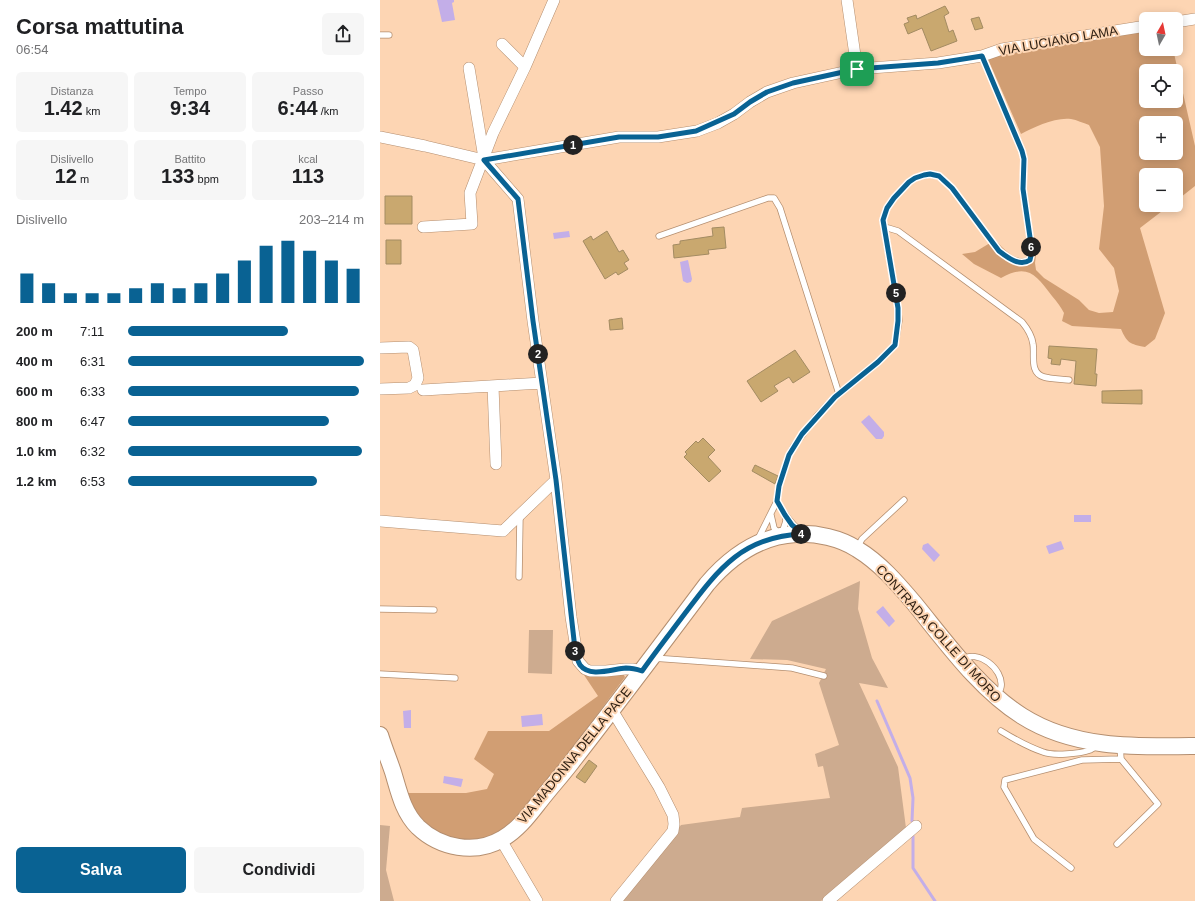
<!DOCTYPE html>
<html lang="it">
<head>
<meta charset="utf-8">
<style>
  body { margin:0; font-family:Helvetica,sans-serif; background:#f6f6f6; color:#202124; height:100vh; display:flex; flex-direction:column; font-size:15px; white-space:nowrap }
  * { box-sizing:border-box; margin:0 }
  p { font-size:13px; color:#757577 }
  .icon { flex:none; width:22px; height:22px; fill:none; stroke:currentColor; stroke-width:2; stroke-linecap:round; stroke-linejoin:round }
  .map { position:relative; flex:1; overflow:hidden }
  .sheet { display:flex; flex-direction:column; background:#fff; width:380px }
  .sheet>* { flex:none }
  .needle { width:26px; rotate:9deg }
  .buttons { position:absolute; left:759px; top:12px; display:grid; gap:8px }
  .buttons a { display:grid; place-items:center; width:44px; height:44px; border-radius:6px; background:#fff; box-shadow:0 2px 10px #0003; font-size:20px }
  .pin { position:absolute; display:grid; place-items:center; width:34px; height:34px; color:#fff; margin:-17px; border-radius:8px; box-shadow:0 2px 6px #0006 }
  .km { position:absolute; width:20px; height:20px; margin:-10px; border-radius:50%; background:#222; color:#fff; font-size:11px; line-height:20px; text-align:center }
  .round { display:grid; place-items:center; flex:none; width:42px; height:42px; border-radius:6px; background:#f6f6f6 }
  .overview { display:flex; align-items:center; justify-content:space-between; height:68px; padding:0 16px }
  h1 { font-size:22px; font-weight:700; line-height:30px }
  .stats { display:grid; grid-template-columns:repeat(3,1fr); gap:6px; height:68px; padding:4px 16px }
  .stats div { display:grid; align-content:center; border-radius:6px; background:#f6f6f6; text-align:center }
  .stats b { font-size:20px; font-weight:700 }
  .stats small { font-size:11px; font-weight:400 }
  .stats p { font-size:11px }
  .chart { height:112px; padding:8px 16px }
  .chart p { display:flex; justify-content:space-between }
  .chart svg { width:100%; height:72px; margin-top:4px; stroke:#096293; stroke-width:6 }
  .primary-button { display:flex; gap:8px; margin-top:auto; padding:8px 16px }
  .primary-button a { flex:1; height:46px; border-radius:6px; background:#096293; color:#fff; font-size:16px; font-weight:700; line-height:46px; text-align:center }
  .primary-button a+a { background:#f6f6f6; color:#202124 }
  ul { padding:0 16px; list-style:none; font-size:13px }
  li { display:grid; grid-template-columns:64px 48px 1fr; align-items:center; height:30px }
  li i { height:10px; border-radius:5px; background:#096293 }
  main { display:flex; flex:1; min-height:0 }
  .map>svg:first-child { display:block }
  .green { fill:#cdab8f }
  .forest { fill:#d19e73; fill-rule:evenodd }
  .water { fill:#c3aee8 }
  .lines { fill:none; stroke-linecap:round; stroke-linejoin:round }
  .stream { stroke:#c3aee8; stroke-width:3 }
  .building { fill:#c9a86f; stroke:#a38b62 }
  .service-casing { stroke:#b48e6f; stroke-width:7 }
  .minor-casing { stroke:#b48e6f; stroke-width:12 }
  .secondary-casing { stroke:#b48e6f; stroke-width:18 }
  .service { stroke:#fff; stroke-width:5.5 }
  .minor { stroke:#fff; stroke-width:11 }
  .secondary { stroke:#fff; stroke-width:16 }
  .route-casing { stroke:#fff; stroke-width:8 }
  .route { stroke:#096293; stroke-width:5 }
  .labels { text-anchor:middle; stroke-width:4; stroke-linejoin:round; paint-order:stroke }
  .street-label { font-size:13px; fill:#302114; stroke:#fdd5b3 }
</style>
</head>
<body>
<main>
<section class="sheet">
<div class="overview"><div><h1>Corsa mattutina</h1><p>06:54</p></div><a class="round"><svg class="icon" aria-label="share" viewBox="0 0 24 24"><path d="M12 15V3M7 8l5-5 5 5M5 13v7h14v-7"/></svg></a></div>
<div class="stats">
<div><p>Distanza</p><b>1.42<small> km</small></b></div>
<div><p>Tempo</p><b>9:34</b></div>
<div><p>Passo</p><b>6:44<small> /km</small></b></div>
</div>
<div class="stats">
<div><p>Dislivello</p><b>12<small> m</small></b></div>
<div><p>Battito</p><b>133<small> bpm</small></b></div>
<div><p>kcal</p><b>113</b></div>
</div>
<div class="chart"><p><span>Dislivello</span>203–214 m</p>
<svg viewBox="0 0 160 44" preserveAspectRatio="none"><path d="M5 44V26M15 44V32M25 44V38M35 44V38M45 44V38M55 44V35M65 44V32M75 44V35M85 44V32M95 44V26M105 44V18M115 44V9M125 44V6M135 44V12M145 44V18M155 44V23"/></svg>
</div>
<ul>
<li><b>200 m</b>7:11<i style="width:68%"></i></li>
<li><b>400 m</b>6:31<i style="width:100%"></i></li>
<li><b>600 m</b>6:33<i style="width:98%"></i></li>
<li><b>800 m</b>6:47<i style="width:85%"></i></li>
<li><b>1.0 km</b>6:32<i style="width:99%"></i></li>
<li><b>1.2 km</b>6:53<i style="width:80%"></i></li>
</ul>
<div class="primary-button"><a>Salva</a><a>Condividi</a></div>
</section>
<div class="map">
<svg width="815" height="901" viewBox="0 0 815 901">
  <rect width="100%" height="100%" fill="#fdd5b3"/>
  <path class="green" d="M480 581 478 609 492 658 508 688 479 683 518 767 526 828 441 901H241L301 825 360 817 362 808 450 798 443 766 438 767 435 754 459 745 439 683 446 669 407 660 370 659 392 621Z
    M149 630H173L172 674 148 673Z
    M0 825 10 826 6 870 14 901H0Z"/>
  <path class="forest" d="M766 29V49H793L815 146V186L796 201V175H766V205H790L760 228 785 313 775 339 765 347C750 344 747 343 741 329L692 326 682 321 684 313C681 307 677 302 672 296 656 275 648 263 621 278L594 264 582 254 595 252 615 240C628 253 637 264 656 255L655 263 656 270 664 278 699 300 709 310 719 313 733 312 739 291 734 268 719 249 724 206 720 147 709 125C703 123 697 120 691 119 675 117 654 127 641 134L607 57 622 53ZM766 71H796V101H766ZM766 123H796V153H766Z
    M242 672 245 677 176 770 139 816 124 830 106 840H71L44 824 34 811 27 793H86L107 789 114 774 94 759 108 731H169L218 696 204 675Z"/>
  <path class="water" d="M57 0H74V2L72 3 75 20 62 22Z
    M189 231 190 237 174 239 173 233Z
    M308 260 312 279 311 282 307 283 303 281 300 262Z
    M489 415 504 432V436L502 439H496L481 422Z
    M694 515H711V522H694Z
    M681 541 684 549 669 554 666 546Z
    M548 543 560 555 554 562 542 549 543 545Z
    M503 606 515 621 509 627 496 612Z
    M31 710V728H24L23 711Z
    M162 714 163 725 142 727 141 716Z
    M64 776 83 779 81 787 63 783Z"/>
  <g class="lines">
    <path class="stream" d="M497 701 530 778 533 798 532 821
      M533 836V868L555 901"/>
  </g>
  <path class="building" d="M565 6 569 13 564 16 569 32 573 30 577 41 551 51 542 28 528 34 524 24 529 22 527 18 536 15 537 19Z
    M599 17 603 28 595 30 591 19Z
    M5 196H32V224H5Z
    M344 227 346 248 328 250 329 254 294 258 293 245 300 244V241L333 236 332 228Z
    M227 231 239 252 243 250 249 260 244 263 248 269 238 275 236 272 225 279 203 241 211 236 213 240Z
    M6 240H21V264H6Z
    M242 318 243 329 230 330 229 320Z
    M669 346 717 349 715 374H717L716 386 694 384 696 361 681 359 680 365 671 364 672 359 668 358Z
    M415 350 430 372 413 383 409 377 394 386 398 391 381 402 367 381Z
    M762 390V404L722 403V391Z
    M323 438 335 450 328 457 341 471 329 482 304 457 307 454 305 452 316 441 318 443Z
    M375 465 398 476 395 484 372 471Z
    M209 760 217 766 205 783 196 777Z"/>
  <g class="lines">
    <defs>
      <path id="service" d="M0 35H9
        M504 228H508L518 231 642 322C647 328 652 336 653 344 655 354 649 373 664 377 671 379 681 379 689 380
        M279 236 388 198H394L400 208 459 394
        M397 501C403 513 410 522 420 531
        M391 515 394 528 401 536 406 521 405 515
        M378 539 397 501 399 486 409 455 414 446 436 417 455 397 498 362 515 345 519 321 518 308 503 220 507 208 514 198 529 182 535 178 544 175 550 174 559 176 572 188 619 251C628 258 639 267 650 260L652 251 643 189 644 159 642 151 602 56
        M477 548 482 539 524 500
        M139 577 140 516
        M0 609 54 610
        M273 658 412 668 444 676
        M582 660C597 648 624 669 621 687 621 690 618 692 617 695
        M0 674 75 678
        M621 731C634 739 648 747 663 752 673 756 699 754 710 750 712 749 715 747 717 745
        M737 844 778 804 741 759 740 746
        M691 868 654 839 624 787 625 780 702 760 741 759"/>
      <path id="minor" d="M467 0 477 69
        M796 22 815 19
        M122 44 145 67
        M89 68 104 158
        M0 137 45 146 104 160 138 199 153 321 176 480 191 617 198 661 205 669 210 671H226L245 669H253L262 671
        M104 160 239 137H278L317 131 338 123 354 114 370 102 387 92 413 83 477 69 558 63 602 56 622 49 766 26
        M43 227 92 224 90 193 113 133 145 67 174 0
        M0 348 29 347 33 350 38 378 35 385 29 388 0 389
        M113 386 116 464
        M43 390 162 383
        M0 521 123 531 176 480
        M232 710 279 787 293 815 294 824 293 831 236 901
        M121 840 157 901
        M448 901 536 826"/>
      <path id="secondary" d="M0 735C4 748 9 760 13 772 19 792 23 812 38 827 60 848 95 855 122 839 138 830 149 815 160 801 170 788 181 776 191 763 237 704 282 644 327 584 350 557 379 536 416 534 437 533 460 538 477 549 500 563 517 583 534 603 566 642 599 689 642 716 694 749 756 747 815 746"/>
    </defs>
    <use href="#service" class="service-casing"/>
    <use href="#minor" class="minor-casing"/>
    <use href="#secondary" class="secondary-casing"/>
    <use href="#service" class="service"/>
    <use href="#minor" class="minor"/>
    <use href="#secondary" class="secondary"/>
  </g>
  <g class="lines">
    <defs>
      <path id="route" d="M602 56 642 151 644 159 643 189 652 251 650 260C640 267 628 258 619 251L572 188 559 176 550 174 544 175 535 178 529 182 514 198 507 208 503 220 518 308V321L515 345 498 362 455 397 422 434 409 455 399 486 397 501 405 515 412 525 423 534C364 536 339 568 306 612 291 632 276 651 262 671 256 669 251 668 246 668 232 669 210 678 200 665 197 660 196 654 195 649L176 480 153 321 138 199 104 160 239 137H278L316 131 354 114 370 102 387 92 413 83 477 69 558 63Z"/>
    </defs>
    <use href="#route" class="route-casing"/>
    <use href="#route" class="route"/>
  </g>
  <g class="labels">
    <g class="street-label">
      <text transform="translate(678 40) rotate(-10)" y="5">VIA LUCIANO LAMA</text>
      <text transform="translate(559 633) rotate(48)" y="5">CONTRADA COLLE DI MORO</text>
      <text transform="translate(194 755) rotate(-51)" y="5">VIA MADONNA DELLA PACE</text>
    </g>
  </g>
</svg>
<div class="buttons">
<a><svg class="needle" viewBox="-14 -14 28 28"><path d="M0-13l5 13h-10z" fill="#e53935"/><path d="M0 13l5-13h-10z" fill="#757577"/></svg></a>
<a><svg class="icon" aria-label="locate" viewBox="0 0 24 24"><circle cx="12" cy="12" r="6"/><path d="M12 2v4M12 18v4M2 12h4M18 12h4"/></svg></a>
<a>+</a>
<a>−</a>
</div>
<div class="pin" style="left:477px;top:69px;background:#1e9e55"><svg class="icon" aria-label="arrive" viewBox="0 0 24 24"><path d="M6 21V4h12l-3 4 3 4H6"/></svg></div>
<b class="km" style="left:193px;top:145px">1</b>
<b class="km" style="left:158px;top:354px">2</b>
<b class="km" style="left:195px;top:651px">3</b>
<b class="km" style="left:421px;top:534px">4</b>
<b class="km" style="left:516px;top:293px">5</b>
<b class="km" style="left:651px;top:247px">6</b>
</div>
</main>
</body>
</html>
